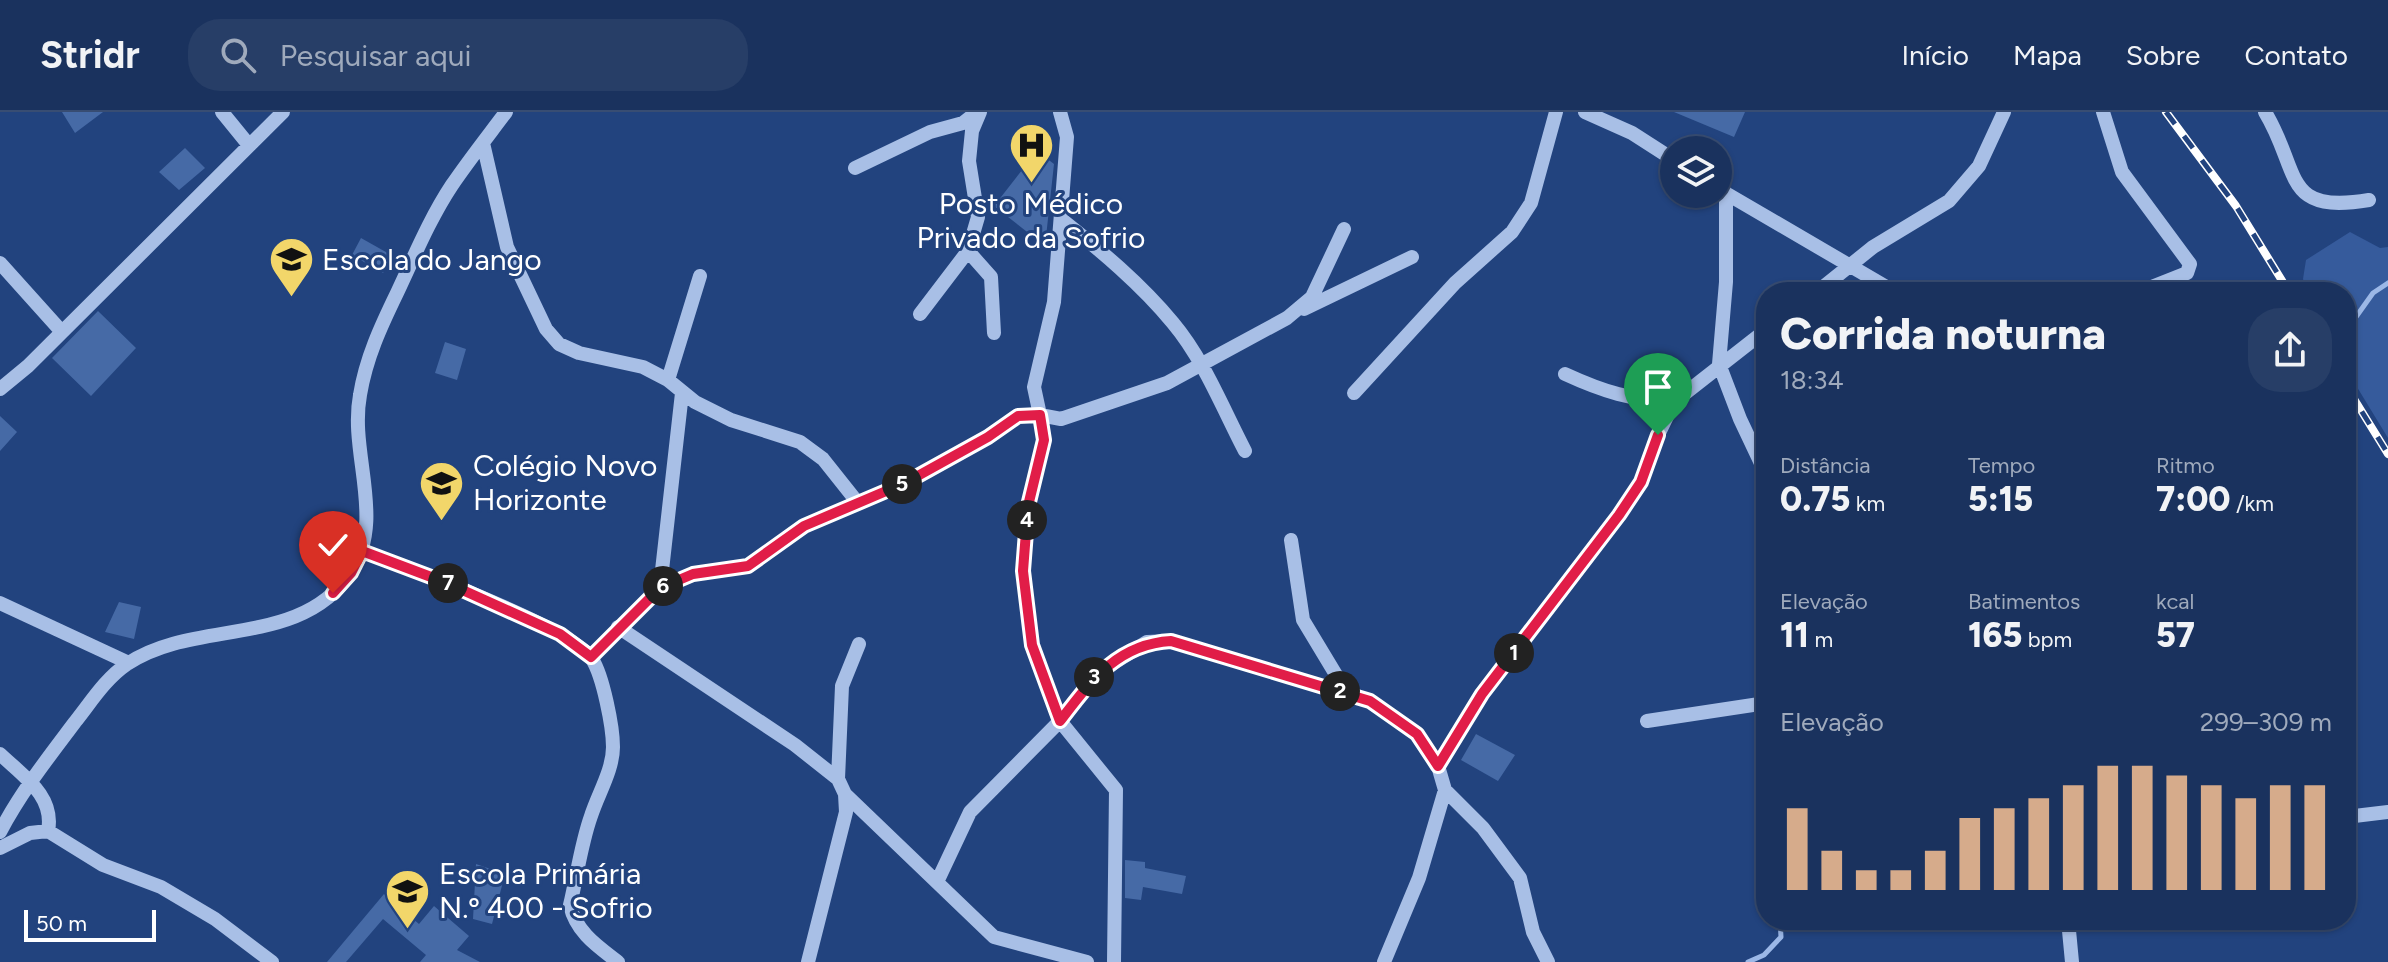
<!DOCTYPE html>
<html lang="pt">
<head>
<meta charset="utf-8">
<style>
  body { margin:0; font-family:Figtree,sans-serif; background:#273e67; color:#f1f3f6; height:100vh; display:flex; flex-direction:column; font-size:30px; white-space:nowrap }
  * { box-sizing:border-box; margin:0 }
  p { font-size:26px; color:#9faabc }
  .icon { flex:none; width:44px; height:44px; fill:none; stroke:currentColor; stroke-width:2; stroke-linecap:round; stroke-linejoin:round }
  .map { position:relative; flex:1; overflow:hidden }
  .side { position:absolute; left:1756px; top:170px; width:600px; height:648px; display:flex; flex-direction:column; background:#1a325e; border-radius:32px; box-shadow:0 2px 6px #0004,0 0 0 2px #384d73 }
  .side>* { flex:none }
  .buttons { position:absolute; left:1660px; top:24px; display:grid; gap:16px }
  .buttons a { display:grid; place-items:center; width:72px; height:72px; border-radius:50%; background:#1a325e; box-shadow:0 2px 6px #0004,0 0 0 2px #384d73; font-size:40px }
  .scale { position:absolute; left:24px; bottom:20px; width:132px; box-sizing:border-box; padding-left:8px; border:4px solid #fff; border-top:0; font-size:22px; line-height:28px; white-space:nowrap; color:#fff; -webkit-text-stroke:6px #22437e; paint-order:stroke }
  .pin { position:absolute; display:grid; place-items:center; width:68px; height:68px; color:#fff; margin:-82px -34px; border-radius:50% 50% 50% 0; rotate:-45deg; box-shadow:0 0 8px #0007 }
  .pin .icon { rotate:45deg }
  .km { position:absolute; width:40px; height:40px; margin:-20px; border-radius:50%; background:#222; color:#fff; font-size:22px; line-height:40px; text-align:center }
  .round { display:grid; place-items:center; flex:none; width:84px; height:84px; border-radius:32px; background:#273e67 }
  .headline { display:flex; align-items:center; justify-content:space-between; height:136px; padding:0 24px }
  h1 { font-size:44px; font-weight:800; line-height:60px }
  .metrics { display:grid; grid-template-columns:repeat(3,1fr); gap:12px; height:136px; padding:8px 24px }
  .metrics div { display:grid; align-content:center }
  .metrics b { font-size:34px; font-weight:800 }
  .metrics small { font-size:22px; font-weight:400 }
  .metrics p { font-size:22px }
  .chart { height:224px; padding:16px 24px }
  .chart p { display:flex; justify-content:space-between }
  .chart svg { width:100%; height:144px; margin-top:8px; stroke:#d6ab8b; stroke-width:6 }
  header { display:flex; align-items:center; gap:48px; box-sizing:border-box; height:112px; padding:0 40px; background:#1a325e; border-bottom:2px solid #384d73 }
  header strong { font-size:38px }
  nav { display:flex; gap:44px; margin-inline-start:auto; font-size:28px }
  .search { width:560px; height:72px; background:#273e67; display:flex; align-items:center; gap:20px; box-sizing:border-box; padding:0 28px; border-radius:32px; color:#9faabc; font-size:30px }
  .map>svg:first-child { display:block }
  .green { fill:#365b9c }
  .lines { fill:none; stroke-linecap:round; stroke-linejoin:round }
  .stream { stroke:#9cb8e7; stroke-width:5 }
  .building { fill:#466aa6 }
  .minor { stroke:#a8bfe6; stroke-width:14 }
  .rail-casing { stroke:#fff; stroke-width:8 }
  .rail { stroke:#22437e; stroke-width:5; stroke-dasharray:15; stroke-linecap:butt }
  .route-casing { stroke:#fff; stroke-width:16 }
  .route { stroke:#e11d48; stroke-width:10 }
  .labels { text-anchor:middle; stroke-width:6; stroke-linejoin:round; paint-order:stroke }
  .poi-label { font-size:30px; fill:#fff; stroke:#22437e; text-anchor:start }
</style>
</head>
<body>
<header>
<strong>Stridr</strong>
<div class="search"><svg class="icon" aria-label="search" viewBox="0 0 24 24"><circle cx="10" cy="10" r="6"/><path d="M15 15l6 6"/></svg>Pesquisar aqui</div>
<nav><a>Início</a><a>Mapa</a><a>Sobre</a><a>Contato</a></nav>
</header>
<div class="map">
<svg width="2388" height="850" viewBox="0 0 2388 850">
  <rect width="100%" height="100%" fill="#22437e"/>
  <path class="green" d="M2350 120 2380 136 2388 135V326L2346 257V180H2308L2303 167 2306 148Z"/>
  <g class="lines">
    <path class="stream" d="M2346 219 2373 181 2388 171
      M1748 850 1764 843 1781 825 1780 808"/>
  </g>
  <path class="building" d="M62 0H103L75 21Z
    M1674 0H1745L1734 25Z
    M185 36 205 56 179 78 159 60Z
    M1037 39 1054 52 1045 134 994 94Z
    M361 126 393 144 383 161 352 143Z
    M98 199 136 236 91 284 52 246Z
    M445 230 466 237 457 268 435 261Z
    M0 304 17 320 0 339Z
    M119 490 141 495 134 527 105 520Z
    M1476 622 1515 643 1498 669 1461 648Z
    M1125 748 1145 750V756L1186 764 1182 782 1143 775 1141 788 1125 786Z
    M476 752 505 762 492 812 473 807Z
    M384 782 419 812 434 794 469 824 457 838 480 850H420L426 843 383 807 346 850H327Z"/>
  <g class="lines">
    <path class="minor" d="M222 0 248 32
      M1585 0 1632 21 1674 48
      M2103 0 2122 60 2190 152 2187 161 2139 180
      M2265 0C2301 59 2281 103 2369 88
      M483 31 507 135 546 217 559 232 579 241 643 255 668 268 695 290 731 308 800 330 823 347 858 391
      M855 56 930 20 963 11 977 0
      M1722 79 1895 180
      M1726 81V170L1719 252 1740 307 1766 362
      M1061 107C1100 138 1141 172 1173 211 1204 248 1223 297 1245 339
      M968 139 991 165 994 221
      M0 151 62 220
      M1817 180 1873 135 1949 89 1979 54 2004 0
      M1304 197 1412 145
      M920 202 968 139 978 105 969 49 972 19 980 0
      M1565 262C1604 280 1631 288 1674 290
      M668 268 700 164
      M0 277 28 254 283 0
      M1354 281 1455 171 1512 120 1531 91 1556 0
      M1291 428 1303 508 1347 581
      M362 439C404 455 572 515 592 547 603 564 613 615 613 635 613 658 598 682 591 704 581 732 577 764 570 793 576 820 597 834 618 850
      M660 476 682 281
      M0 491 129 551
      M618 515 795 633 838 667 845 682 846 700 808 850
      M591 545 660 476 693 462 748 454 804 414 905 371 988 325 1018 304 1040 303 1034 275 1054 190 1067 25 1060 0
      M1647 609 1766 591
      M0 642C23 664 55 684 48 719
      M838 667 842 574 859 532
      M1445 678 1483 716 1520 766 1533 820 1548 850
      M845 682 994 825 1087 850
      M2346 705 2388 700
      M0 720C21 680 48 646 75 610 91 590 105 567 127 552 195 506 301 537 351 460 386 406 349 342 360 283 366 246 381 214 397 181 414 145 430 106 452 73 469 48 488 24 506 0
      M0 736 30 721 48 719 103 753 161 775 215 807 272 850
      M937 770 970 700 1060 609 1096 562 1147 530 1171 529 1370 589 1417 622 1438 654
      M2068 808 2072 850
      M1114 850 1116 678 1060 609 1032 533 1023 459 1028 394 1044 328 1040 303 1061 307 1167 271 1287 206 1312 185 1344 117
      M1384 850 1419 766 1445 678 1438 654 1482 582 1619 403 1641 370 1658 323 1674 290 1766 218"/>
    <defs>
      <path id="rail" d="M2166 0 2236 94 2289 180
        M2346 274 2388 342"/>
    </defs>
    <use href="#rail" class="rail-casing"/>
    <use href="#rail" class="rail"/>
  </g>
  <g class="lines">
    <defs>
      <path id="route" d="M333 481 351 461 362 439 447 471 560 522 591 545 660 476 693 462 748 454 804 414 905 371 988 325 1018 304 1040 303 1044 328 1028 394 1023 459 1032 533 1060 609C1090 570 1117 532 1171 529L1370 589 1417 622 1438 654 1482 582 1619 403 1641 370 1658 323"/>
    </defs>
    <use href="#route" class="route-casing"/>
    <use href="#route" class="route"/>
  </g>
  <defs>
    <symbol id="hospital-pin" viewBox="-11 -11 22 30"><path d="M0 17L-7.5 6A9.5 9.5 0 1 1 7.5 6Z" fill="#f2d66a" stroke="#22437e"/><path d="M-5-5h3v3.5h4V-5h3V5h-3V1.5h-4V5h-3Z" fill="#111"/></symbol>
    <symbol id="school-pin" viewBox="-11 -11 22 30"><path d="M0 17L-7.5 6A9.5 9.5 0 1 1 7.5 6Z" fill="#f2d66a" stroke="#22437e"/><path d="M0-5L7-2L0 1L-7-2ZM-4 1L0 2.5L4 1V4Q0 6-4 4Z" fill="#111"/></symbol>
    <symbol id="university-pin" viewBox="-11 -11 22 30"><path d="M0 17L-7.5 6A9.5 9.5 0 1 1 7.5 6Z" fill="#f2d66a" stroke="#22437e"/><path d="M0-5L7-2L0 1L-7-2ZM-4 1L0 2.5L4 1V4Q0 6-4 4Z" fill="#111"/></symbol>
  </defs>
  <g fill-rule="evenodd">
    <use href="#hospital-pin" x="1006" y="8" width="51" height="69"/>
    <use href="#school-pin" x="266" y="122" width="51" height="69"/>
    <use href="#university-pin" x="416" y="346" width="51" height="69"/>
    <use href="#school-pin" x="382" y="754" width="51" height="69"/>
  </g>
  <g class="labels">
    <g class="poi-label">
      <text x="1031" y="102" text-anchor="middle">Posto Médico<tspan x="1031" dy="34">Privado da Sofrio</tspan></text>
      <text x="322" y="158">Escola do Jango</text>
      <text x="473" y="364">Colégio Novo<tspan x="473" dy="34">Horizonte</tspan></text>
      <text x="439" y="772">Escola Primária<tspan x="439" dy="34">N.º 400 - Sofrio</tspan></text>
    </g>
  </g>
</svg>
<div class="buttons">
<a><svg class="icon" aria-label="layers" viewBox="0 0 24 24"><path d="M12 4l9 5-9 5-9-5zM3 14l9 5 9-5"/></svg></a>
</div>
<div class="scale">50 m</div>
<div class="pin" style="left:1658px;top:323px;background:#1e9e55"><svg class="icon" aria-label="arrive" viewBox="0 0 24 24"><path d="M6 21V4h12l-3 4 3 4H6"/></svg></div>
<div class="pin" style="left:333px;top:481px;background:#d93025"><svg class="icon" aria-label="check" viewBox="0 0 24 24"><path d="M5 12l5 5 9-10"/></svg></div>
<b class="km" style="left:1514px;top:541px">1</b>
<b class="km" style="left:1340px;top:579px">2</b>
<b class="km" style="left:1094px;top:565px">3</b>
<b class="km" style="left:1027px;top:408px">4</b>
<b class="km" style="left:902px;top:372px">5</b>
<b class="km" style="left:663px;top:474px">6</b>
<b class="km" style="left:448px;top:471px">7</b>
<section class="side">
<div class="headline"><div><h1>Corrida noturna</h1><p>18:34</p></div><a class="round"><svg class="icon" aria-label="share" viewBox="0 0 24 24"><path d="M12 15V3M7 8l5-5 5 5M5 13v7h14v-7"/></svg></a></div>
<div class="metrics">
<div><p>Distância</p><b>0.75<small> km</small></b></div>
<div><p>Tempo</p><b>5:15</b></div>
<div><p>Ritmo</p><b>7:00<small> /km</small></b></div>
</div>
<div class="metrics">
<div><p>Elevação</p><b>11<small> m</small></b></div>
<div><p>Batimentos</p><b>165<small> bpm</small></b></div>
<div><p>kcal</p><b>57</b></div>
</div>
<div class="chart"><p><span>Elevação</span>299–309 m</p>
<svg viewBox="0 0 160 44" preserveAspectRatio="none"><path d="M5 44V19M15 44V32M25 44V38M35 44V38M45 44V32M55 44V22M65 44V19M75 44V16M85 44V12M95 44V6M105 44V6M115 44V9M125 44V12M135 44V16M145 44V12M155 44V12"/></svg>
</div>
</section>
</div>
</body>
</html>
